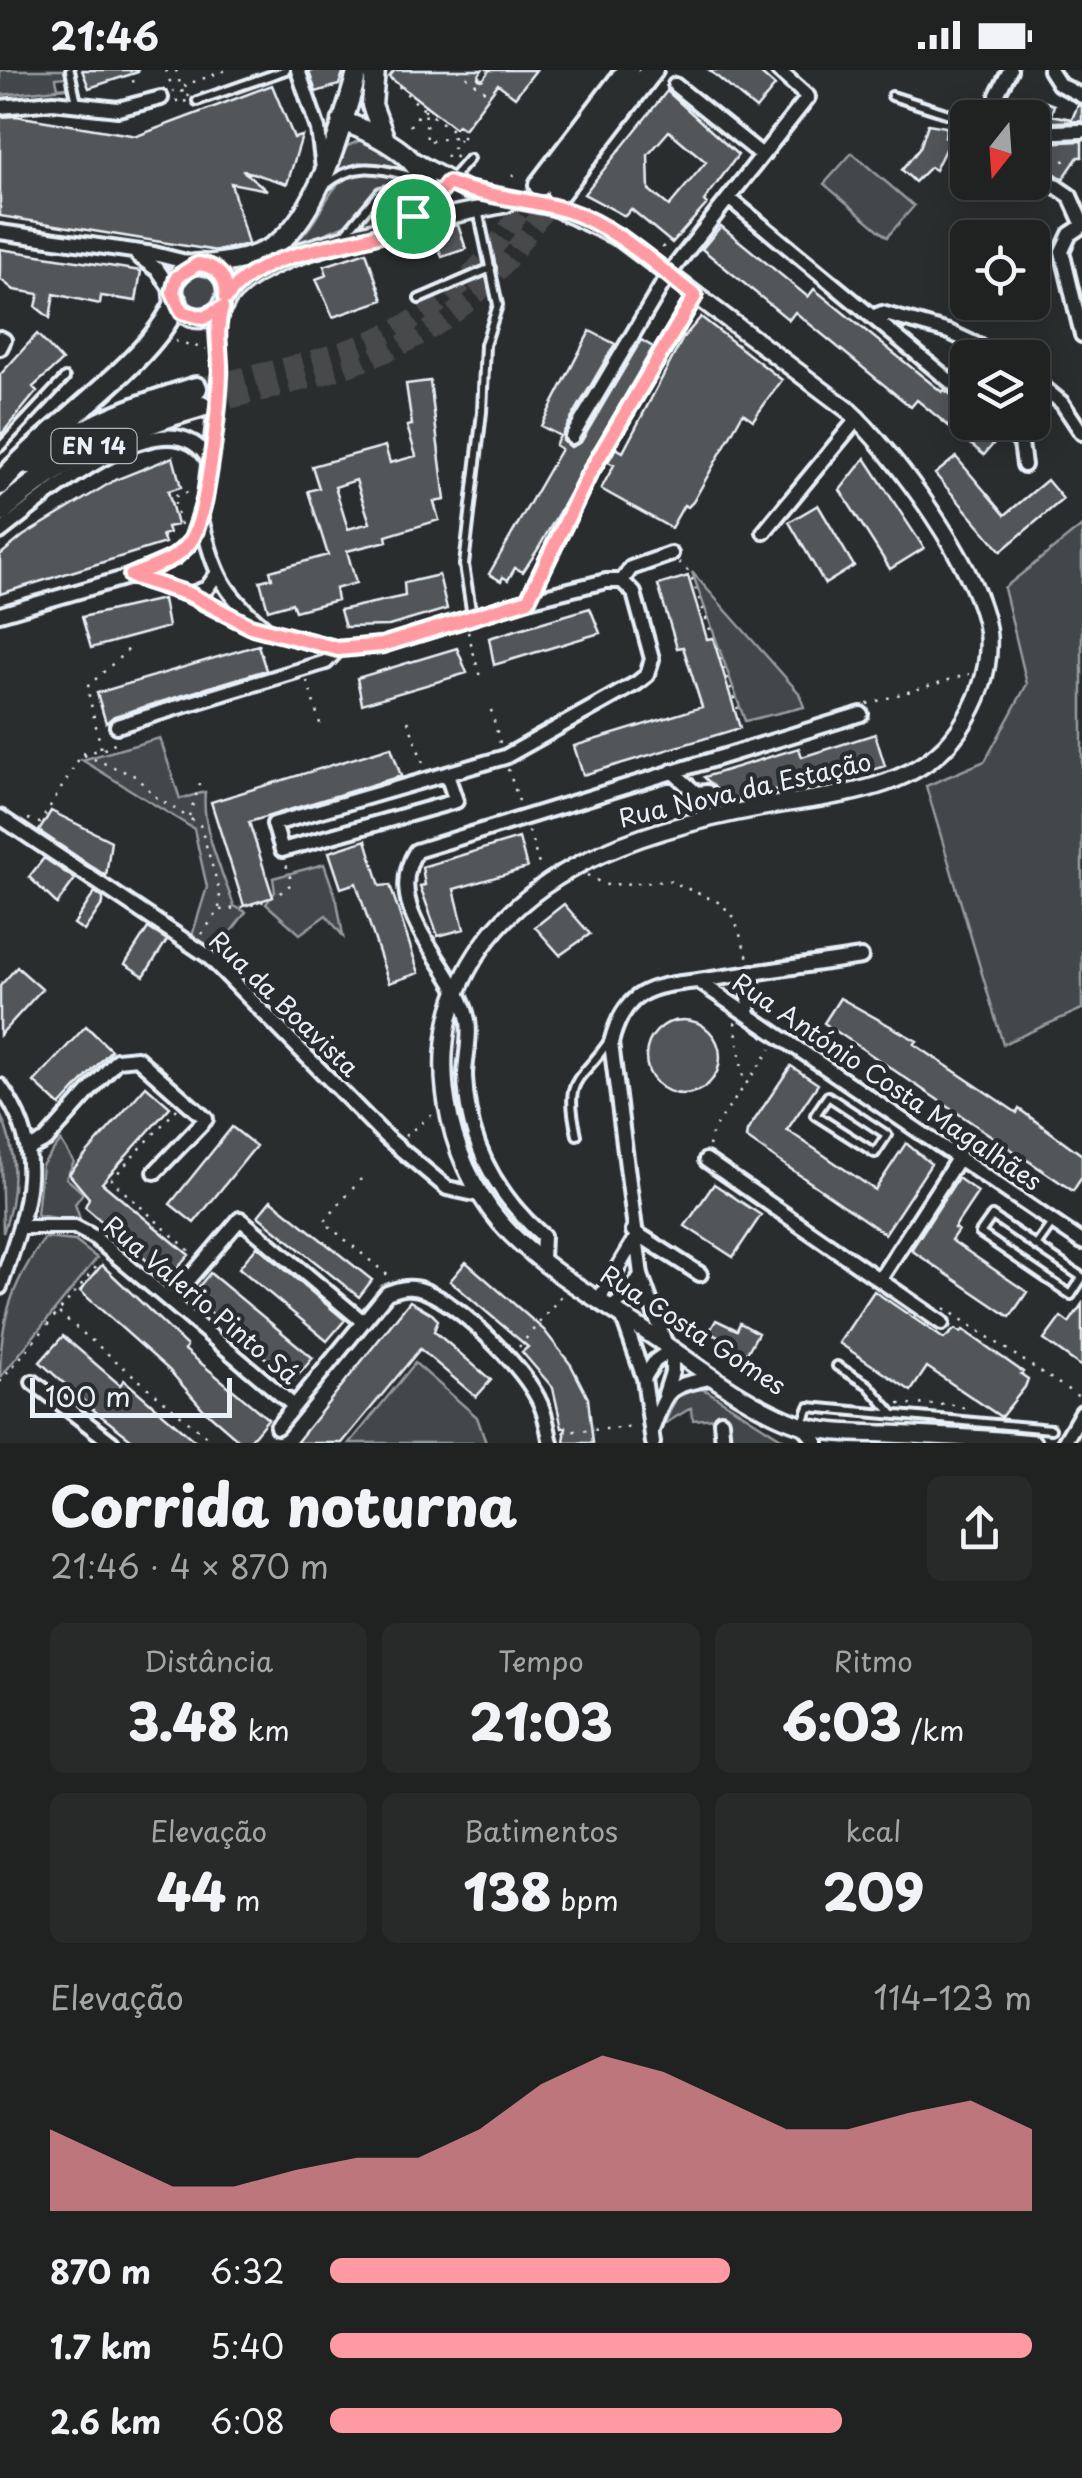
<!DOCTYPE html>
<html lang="pt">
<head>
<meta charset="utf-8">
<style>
  body { margin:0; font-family:"Playpen Sans",sans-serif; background:#282a2a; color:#f1f3f6; height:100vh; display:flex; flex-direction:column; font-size:38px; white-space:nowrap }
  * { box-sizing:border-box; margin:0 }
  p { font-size:32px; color:#a2a4a5 }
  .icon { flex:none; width:55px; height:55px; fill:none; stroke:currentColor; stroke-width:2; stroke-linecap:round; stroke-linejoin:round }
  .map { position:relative; height:1373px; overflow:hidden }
  .sheet { display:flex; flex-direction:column; background:#202222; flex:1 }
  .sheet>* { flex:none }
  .needle { width:65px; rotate:197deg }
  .fabs { position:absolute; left:950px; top:30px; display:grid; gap:20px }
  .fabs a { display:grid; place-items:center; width:100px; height:100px; border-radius:15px; background:#202222; box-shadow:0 5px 25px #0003,0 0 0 2px #3d3f40; font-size:50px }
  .scale { position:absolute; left:30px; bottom:25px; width:202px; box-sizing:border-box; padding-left:10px; border:5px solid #e8f1f8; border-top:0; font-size:28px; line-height:35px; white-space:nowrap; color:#e8f1f8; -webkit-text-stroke:8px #2a2d2e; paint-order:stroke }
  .pin { position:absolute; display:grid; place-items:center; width:85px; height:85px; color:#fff; margin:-42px; border:5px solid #fff; border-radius:50%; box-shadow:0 2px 10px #0007 }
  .round { display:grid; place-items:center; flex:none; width:105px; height:105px; border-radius:15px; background:#282a2a }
  .headline { display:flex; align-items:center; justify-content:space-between; height:170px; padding:0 50px }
  h1 { font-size:55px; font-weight:800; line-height:75px }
  .metrics { display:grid; grid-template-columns:repeat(3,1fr); gap:15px; height:170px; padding:10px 50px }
  .metrics div { display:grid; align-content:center; border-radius:15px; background:#282a2a; text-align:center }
  .metrics b { font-size:50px; font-weight:800 }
  .metrics small { font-size:28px; font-weight:400 }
  .metrics p { font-size:28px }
  .chart { height:280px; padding:20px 50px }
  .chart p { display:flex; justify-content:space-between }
  .chart svg { width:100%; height:180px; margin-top:10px; fill:#ff9aa2; opacity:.7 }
  ul { padding:0 50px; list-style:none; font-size:32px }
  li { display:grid; grid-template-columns:160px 120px 1fr; align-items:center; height:75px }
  li i { height:25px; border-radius:12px; background:#ff9aa2 }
  .status { display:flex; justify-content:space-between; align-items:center; height:70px; padding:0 50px; background:#202222; direction:ltr }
  .status svg { height:28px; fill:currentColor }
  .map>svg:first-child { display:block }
  .green { fill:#424648; stroke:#959ca0; stroke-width:2.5 }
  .building { fill:#535759; stroke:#e8f1f8; stroke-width:2.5; fill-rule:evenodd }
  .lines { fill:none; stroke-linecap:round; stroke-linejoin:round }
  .trunk-tunnel { stroke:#464a4c; stroke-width:20; stroke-dasharray:20 10; stroke-linecap:butt }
  .service-casing { stroke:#e8f1f8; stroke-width:14 }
  .minor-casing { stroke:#e8f1f8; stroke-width:20 }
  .tertiary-casing { stroke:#e8f1f8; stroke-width:22 }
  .secondary-casing { stroke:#e8f1f8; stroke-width:25 }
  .trunk-casing { stroke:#e8f1f8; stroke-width:28 }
  .path { stroke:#e8f1f8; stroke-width:2.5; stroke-dasharray:2.5 8; stroke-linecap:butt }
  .service { stroke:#2a2d2e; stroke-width:6 }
  .minor { stroke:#2a2d2e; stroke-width:12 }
  .tertiary { stroke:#2a2d2e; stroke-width:15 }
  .secondary { stroke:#2a2d2e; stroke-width:18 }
  .trunk { stroke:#2a2d2e; stroke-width:20 }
  .rail-casing { stroke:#e8f1f8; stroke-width:8 }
  .rail { stroke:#2a2d2e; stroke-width:4; stroke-dasharray:11; stroke-linecap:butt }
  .route-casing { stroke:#fff; stroke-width:20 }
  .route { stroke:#ff9aa2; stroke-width:12 }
  .labels { text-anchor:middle; stroke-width:9; stroke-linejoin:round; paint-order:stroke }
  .shield { fill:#2a2d2e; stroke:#afb6bb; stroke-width:2.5 }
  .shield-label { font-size:22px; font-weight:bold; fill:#e8f1f8 }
  .street-label { font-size:25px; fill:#e8f1f8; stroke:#2a2d2e }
</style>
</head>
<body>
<div class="status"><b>21:46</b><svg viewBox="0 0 49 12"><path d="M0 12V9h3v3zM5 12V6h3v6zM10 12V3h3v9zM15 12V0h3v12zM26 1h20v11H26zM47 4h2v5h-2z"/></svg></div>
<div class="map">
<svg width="1082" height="1373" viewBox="0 0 1082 1373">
  <rect width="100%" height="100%" fill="#2a2d2e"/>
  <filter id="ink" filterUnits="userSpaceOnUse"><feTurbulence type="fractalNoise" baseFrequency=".01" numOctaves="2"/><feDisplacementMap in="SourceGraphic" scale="20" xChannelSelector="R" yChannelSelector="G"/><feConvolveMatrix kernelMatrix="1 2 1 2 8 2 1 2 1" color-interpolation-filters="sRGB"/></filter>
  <g filter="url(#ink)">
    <path class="green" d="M0 0H64L66 7 56 8 58 18 67 17V10L68 18 0 25Z
      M365 68 411 98 417 110 415 131 404 143 354 160 382 126 407 119 410 102 359 92 330 107 341 79Z
      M852 83 914 136 887 167 824 114Z
      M363 101 403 109 376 119 347 154 268 188 231 210 229 200C253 191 281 184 301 167 326 144 326 109 363 101Z
      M180 222a21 21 0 1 1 42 0a21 21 0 1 1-42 0Z
      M1082 456V939L1003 974 926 716 985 691 1027 614 1004 518Z
      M692 502 799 623 804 637 745 651Z
      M160 668 180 729 205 722C201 760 222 800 234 836L246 842 214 884 192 866 207 817 194 759 82 690Z
      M324 794 337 831 343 866 326 845 300 864 266 834 275 822 273 808Z
      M0 1044C18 1080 17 1125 3 1163Z
      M61 1071 74 1092 66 1108 83 1123 75 1134 81 1152 37 1145 42 1095Z
      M45 1168 75 1171 97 1188 0 1308C0 1251 11 1214 45 1168Z
      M415 1293 477 1347 486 1373H350Z
      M698 1318 707 1321 789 1373H730L727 1347 693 1350 691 1338 664 1354 677 1327Z"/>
    <path class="building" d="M82 0H138V2L89 18Z
      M315 0H344L339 15 316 22 309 2Z
      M395 0H536L515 27 498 14 464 59 458 55 455 58 389 7Z
      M709 0H757L775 16 756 39Z
      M272 15 294 68 302 66 287 114 242 100 267 120 231 113 248 174 217 181 0 146V47L16 46 137 66Z
      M667 21 738 85 704 131 707 134 672 173 631 139 625 146 584 124ZM669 61 706 92 669 136 649 120 648 85Z
      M1043 31 1054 35 1051 45 1072 49 1078 35 1082 36V51L1032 53V48H1011L1010 37 1042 34Z
      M928 54 946 57 945 67 950 69 935 100 930 97 915 112 902 100 920 78Z
      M1082 71V87H1078L1063 109 1037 91 1041 73Z
      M458 155 466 179 442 187 432 160Z
      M721 156 808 227 814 219 942 322 944 320 968 336V352H989L1000 366 984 385 917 330 911 337 795 242 789 250 702 179Z
      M0 179 141 201 136 231 101 226 100 234 54 224 50 248 36 237 39 224 14 220 0 209Z
      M366 182 383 230 333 247 316 209 327 205 324 196Z
      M701 247 782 310 753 350 743 343 693 432 688 437 684 435 671 458 601 419 614 395 608 392 616 378 623 382 683 268Z
      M590 261 615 274 563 363V371L571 377 581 372 641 270 653 277 538 479 523 502 515 498 508 510 503 507 501 511 489 504 561 379 555 375 560 366 541 356Z
      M37 264 62 291 33 317 37 321 0 366V305Z
      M430 311 445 430 434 432 439 450 386 466 387 471 347 481 356 513 335 519 337 530 295 541 292 533 268 540 260 511 272 508 270 501 328 485 308 421 319 418 312 396 385 376 390 393 416 386 407 356 412 355 406 314ZM356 410 370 453 348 459 335 417Z
      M173 387 181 417 168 421 177 455 167 457 169 463 162 465 165 473 0 524V485L23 466 115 410Z
      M956 387 1005 445 1047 410 1063 429 1001 481 935 404Z
      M865 388 924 478 890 499 840 420Z
      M818 435 854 496 825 514 789 452Z
      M439 505 447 539 389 556 345 557 340 540 405 526 404 513Z
      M688 506 707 569 713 568 740 658 583 705 574 676 702 637 683 577 677 578 658 515Z
      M163 529 168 557 91 578 82 547Z
      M590 538 600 563 494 595 489 568Z
      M258 575 266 600 114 646 106 653 97 623Z
      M457 578 467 603 362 634 357 608Z
      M875 664 885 696 815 718 809 711 713 736 717 720 704 707 799 678 802 687Z
      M391 677 401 706 249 752 273 827 244 836 211 732Z
      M51 741 111 771 106 806 39 761Z
      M519 768 527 798 454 819 464 859 438 866 420 816 425 815 422 797Z
      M366 770 380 816 390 815 419 903 389 913 356 813 341 818 329 782Z
      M44 788 75 809 57 834 29 807Z
      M95 822 103 828V833L84 861 74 854Z
      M564 834 590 864 560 885 535 857Z
      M148 858 167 870 144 906 125 894Z
      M17 897 42 919 0 965V916Z
      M840 928 917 971 914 974 1017 1043 1019 1039 1082 1085V1107L1073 1121 824 953Z
      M646 987a37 37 0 1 1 74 0a37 37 0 1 1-74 0Z
      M86 956 111 980 60 1036 34 1012Z
      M791 996 818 1014 787 1060 875 1120 906 1073 931 1094 885 1164 746 1068 747 1061Z
      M146 1016 170 1037 102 1113 189 1185 168 1209 85 1137 89 1128 69 1104Z
      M232 1057 256 1076 194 1153 170 1134Z
      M958 1108 978 1122 954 1158 958 1160 951 1170 1027 1222 1010 1247 911 1180Z
      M714 1114 761 1145 733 1187 685 1156Z
      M271 1130 372 1210 359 1227 258 1146Z
      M257 1176 345 1250 327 1271 239 1198Z
      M466 1192 544 1260 571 1295 588 1328 593 1373H564L566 1357 562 1358 553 1318 522 1282 528 1277 450 1211Z
      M102 1195 187 1276 185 1280 268 1349 248 1373H242L204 1340 169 1300 80 1221Z
      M210 1203 313 1288 293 1311 191 1226Z
      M874 1221 944 1269 955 1259 961 1263 963 1260 1023 1302 1021 1304 1028 1309 1025 1317 1001 1347 927 1297 911 1321 839 1273Z
      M410 1231 432 1244 438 1250 434 1261 491 1310 476 1327 420 1279 342 1373H296Z
      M1082 1234V1297L1044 1270 1061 1247 1069 1253Z
      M716 1250 737 1260 740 1253 758 1263 747 1283 709 1262Z
      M63 1266 120 1315 124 1310 197 1373H136L96 1342 40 1292Z"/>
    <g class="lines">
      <path class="trunk-tunnel" d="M196 318C282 298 383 282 453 222 487 193 512 151 540 115
        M201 336C291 313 391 296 464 235 501 205 528 160 558 123"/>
      <defs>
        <path id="service" d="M70 0 77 33
          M892 26 968 50
          M197 31 286 0
          M326 115C354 92 377 97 409 106
          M427 137 469 89
          M345 164 380 122 407 115
          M419 229 491 198
          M0 377 65 308
          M472 546 464 495 482 342 485 275 498 235 478 140
          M828 1026 887 1065 875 1083 815 1045Z
          M577 1065C563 1004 580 1014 609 971
          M1036 1176 1053 1152
          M1082 1207 992 1146 980 1163 1071 1225 1082 1208
          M837 1296 868 1315 893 1344
          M802 1355 809 1337 1051 1359"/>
        <path id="minor" d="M298 0 318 59 323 99
          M1050 0 1059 14 1082 26
          M675 15 762 85
          M0 37 53 32 118 39 161 28
          M996 48 997 25 1010 0
          M1032 63 1082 61
          M1032 100 1070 126 1082 153
          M730 129 968 326
          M1082 156 1070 164 1062 181 1082 265
          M0 162 154 184 198 195
          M137 185 158 200 173 222
          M872 247 882 243 949 262 1005 288
          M0 268 4 270 0 278
          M1032 308 1062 333 1082 363
          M999 352 1021 373 1024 395
          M572 367 668 205 808 27 778 0
          M201 449C216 505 221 521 266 559
          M0 462C38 433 170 317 209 391
          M764 462 858 348
          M131 506 189 525 250 556 338 579 382 575 528 530 606 511H622L634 523 652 589 647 605 637 613 505 687 274 754 282 780 456 731 447 705
          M622 511 631 498 671 484
          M189 525 207 518 217 504
          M528 530 588 406 695 226
          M0 544 131 506 175 487 192 470 205 428 220 302 217 260 222 238
          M117 656 326 592 338 579
          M672 701 696 723 707 722
          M0 747 208 886 386 1067 447 1118 479 1125
          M698 911 861 887
          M748 942 753 902
          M0 1016C51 1085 25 1143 0 1217
          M31 1078 46 1070 117 990 137 988 206 1049 155 1102
          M706 1090 942 1253
          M20 1157H75L94 1167 294 1336
          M633 1161 700 1204
          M542 1189 543 1166C495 1124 467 1070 465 1006 465 988 472 963 467 946 453 892 380 840 416 781L861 644
          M641 1205 666 1275
          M880 1209 959 1087
          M599 1229 634 1171
          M170 1231 240 1149 362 1251
          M612 1238 630 1222 641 1205 611 973C624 921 649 916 698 911L1082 1172
          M622 1245 644 1308 653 1373
          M644 1308 655 1291 672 1279
          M33 1312 112 1373
          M665 1324 672 1302V1279
          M721 1351 723 1373
          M802 1355 817 1373
          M277 1357 387 1223C400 1218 411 1215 425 1221 462 1236 525 1298 541 1335 546 1346 548 1361 551 1373
          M653 1358C668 1315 669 1317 714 1307
          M1064 1373 1082 1342"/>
        <path id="tertiary" d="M416 92 466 120 554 137 620 168 847 339C893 381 984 504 988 567 990 601 978 632 959 660 916 723 830 725 763 737 646 758 507 800 458 920 425 999 452 1105 511 1164 551 1204 605 1233 651 1265 698 1296 745 1335 798 1354 826 1364 859 1363 888 1364 937 1366 985 1368 1033 1373
          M402 155 506 134"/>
        <path id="secondary" d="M375 0 372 35 384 67
          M173 221a27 27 0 1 1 54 0a27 27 0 1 1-54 0Z
          M205 195C230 192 257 189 278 173 321 139 343 51 358 0
          M226 229C260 184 351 170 402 155 466 108 382 65 342 51"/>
        <path id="trunk" d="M540 115 628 0
          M558 123 652 0
          M31 394C81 357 136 336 196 318
          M0 414C48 357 148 296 176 233
          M0 442C59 389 125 357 201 336"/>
      </defs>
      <use href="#service" class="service-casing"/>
      <use href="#minor" class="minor-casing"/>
      <use href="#tertiary" class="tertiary-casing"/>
      <use href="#secondary" class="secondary-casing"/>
      <use href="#trunk" class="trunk-casing"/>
      <path class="path" d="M130 0 134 14
        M166 0 179 37
        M176 0 186 34
        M458 0 490 25
        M391 9 423 39 408 58
        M189 27 185 15 227 0
        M425 34 427 72 459 66 470 69
        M424 40 458 64
        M1032 85 1082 94
        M446 87 460 69
        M455 88 460 80
        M512 105 520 111
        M662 176 666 180
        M185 256 206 261
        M175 271 206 279
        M181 455 173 427 194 420
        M679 492 690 503 738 639
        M468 562 480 607
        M259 574 265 595
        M307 611 322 660
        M867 634 969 604
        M491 640 500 673
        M408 651 424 696
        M101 678 87 617 130 578
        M84 685 135 706 156 727 200 755 220 822 219 840 201 865
        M508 699 520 734
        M189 746 201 711
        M28 749 40 753 82 684 108 678 119 669
        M529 761 540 798
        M587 805 605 815 670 811 720 833 734 847 749 891
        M220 840C248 837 272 833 292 813L285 791
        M735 952 744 1013
        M177 1039 111 1110 193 1184
        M405 1066 434 1043
        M709 1076 713 1060 771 979
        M361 1109 324 1152 391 1208
        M944 1238 1079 1327
        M59 1243 214 1373
        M519 1277 562 1225
        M0 1312 101 1191
        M899 1334 958 1335 969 1341
        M563 1362 635 1357"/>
      <use href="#service" class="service"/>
      <use href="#minor" class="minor"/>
      <use href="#tertiary" class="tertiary"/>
      <use href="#secondary" class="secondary"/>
      <use href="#trunk" class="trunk"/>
      <defs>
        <path id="rail" d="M481 7 486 0"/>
      </defs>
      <use href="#rail" class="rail-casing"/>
      <use href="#rail" class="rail"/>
    </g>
  </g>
  <g class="lines" filter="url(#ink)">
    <defs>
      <path id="route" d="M448 113C487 128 528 128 568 141 616 157 655 195 695 226L588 406 528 530 382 575 338 579 250 556 189 524 131 506C152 497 176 491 190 472 207 451 220 330 220 299 220 278 215 259 222 238L203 248 182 242 173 222 177 207 198 194C218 196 228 209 226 228 266 174 348 182 403 155 421 145 436 129 448 113Z"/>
    </defs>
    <use href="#route" class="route-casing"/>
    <use href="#route" class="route"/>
  </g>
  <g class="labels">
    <rect class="shield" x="51.5" y="359" width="85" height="34" rx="8"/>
    <g class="shield-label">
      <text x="94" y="384">EN 14</text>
    </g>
    <g class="street-label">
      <text transform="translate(745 720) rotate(-13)" y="9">Rua Nova da Estação</text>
      <text transform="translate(284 934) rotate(44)" y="9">Rua da Boavista</text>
      <text transform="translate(887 1012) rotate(34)" y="9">Rua António Costa Magalhães</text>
      <text transform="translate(201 1230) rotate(40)" y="9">Rua Valerio Pinto Sá</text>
      <text transform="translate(693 1260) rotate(33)" y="9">Rua Costa Gomes</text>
    </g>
  </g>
</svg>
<div class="fabs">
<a><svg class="needle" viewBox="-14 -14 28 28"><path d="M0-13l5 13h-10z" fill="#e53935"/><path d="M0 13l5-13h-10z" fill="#a2a4a5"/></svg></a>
<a><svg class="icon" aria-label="locate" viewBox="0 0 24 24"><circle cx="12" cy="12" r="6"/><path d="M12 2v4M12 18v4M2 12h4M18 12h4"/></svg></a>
<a><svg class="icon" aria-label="layers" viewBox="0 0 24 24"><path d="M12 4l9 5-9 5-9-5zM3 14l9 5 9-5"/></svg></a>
</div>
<div class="scale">100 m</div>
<div class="pin" style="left:413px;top:146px;background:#1e9e55"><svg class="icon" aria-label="arrive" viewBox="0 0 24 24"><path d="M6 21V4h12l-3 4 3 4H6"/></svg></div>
</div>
<section class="sheet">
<div class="headline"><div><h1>Corrida noturna</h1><p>21:46 · 4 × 870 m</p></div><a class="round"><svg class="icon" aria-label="share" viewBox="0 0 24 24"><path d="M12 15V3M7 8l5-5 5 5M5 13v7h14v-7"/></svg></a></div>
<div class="metrics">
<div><p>Distância</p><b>3.48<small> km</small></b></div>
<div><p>Tempo</p><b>21:03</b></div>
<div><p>Ritmo</p><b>6:03<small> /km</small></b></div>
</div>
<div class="metrics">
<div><p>Elevação</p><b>44<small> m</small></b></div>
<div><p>Batimentos</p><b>138<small> bpm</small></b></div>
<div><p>kcal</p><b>209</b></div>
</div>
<div class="chart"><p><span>Elevação</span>114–123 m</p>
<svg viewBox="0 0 160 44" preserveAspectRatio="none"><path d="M0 44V24L10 31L20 38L30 38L40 34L50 31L60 31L70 24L80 13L90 6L100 10L110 17L120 24L130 24L140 20L150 17L160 24V44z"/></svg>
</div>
<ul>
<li><b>870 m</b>6:32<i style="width:57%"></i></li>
<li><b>1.7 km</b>5:40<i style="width:100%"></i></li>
<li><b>2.6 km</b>6:08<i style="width:73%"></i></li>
</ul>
</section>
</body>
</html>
